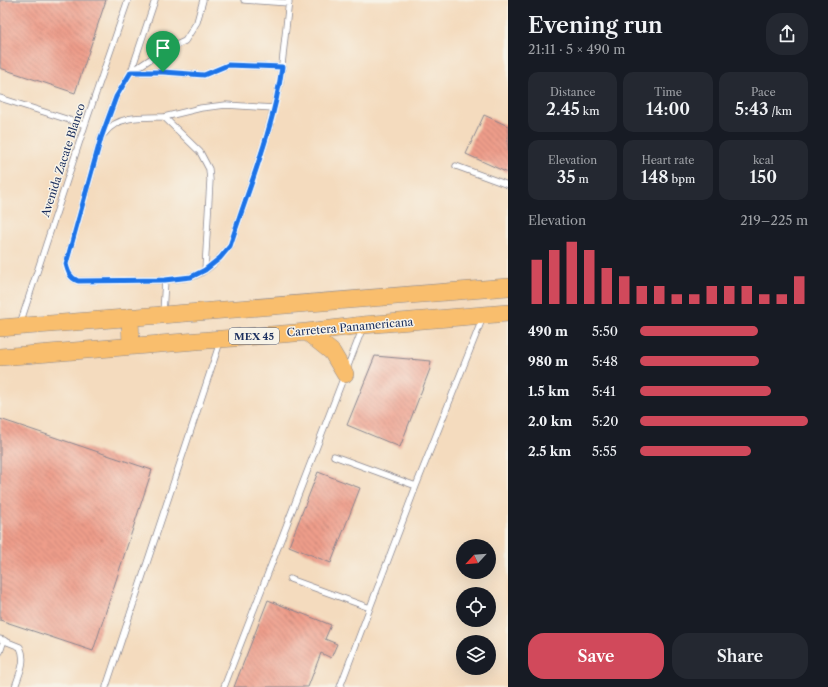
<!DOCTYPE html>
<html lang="en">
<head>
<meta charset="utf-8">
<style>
  body { margin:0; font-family:"Libre Caslon Text",serif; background:#242831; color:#f1f3f6; height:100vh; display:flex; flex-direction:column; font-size:15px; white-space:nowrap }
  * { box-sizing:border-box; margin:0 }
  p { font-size:13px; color:#9ea1a6 }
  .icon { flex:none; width:22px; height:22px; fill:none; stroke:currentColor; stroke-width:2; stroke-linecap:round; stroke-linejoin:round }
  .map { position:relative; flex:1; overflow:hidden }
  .details { display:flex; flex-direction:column; background:#171b24; width:320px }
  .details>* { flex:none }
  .needle { width:26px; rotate:244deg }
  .fabs { position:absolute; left:456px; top:539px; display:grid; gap:8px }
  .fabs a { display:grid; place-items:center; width:40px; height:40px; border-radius:50%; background:#171b24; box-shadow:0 4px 16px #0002; font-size:20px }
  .pin { position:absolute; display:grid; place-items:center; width:34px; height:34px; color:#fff; margin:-41px -17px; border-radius:50% 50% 50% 0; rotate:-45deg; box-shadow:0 0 4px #0007 }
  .pin .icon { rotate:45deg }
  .round { display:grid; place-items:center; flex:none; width:42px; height:42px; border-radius:16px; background:#242831 }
  .summary { display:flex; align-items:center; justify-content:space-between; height:68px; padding:0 20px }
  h1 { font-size:22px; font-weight:600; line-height:30px }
  .metrics { display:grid; grid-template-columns:repeat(3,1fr); gap:6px; height:68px; padding:4px 20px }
  .metrics div { display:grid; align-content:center; border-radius:10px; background:#242831; text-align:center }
  .metrics b { font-size:17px; font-weight:600 }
  .metrics small { font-size:11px; font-weight:400 }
  .metrics p { font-size:11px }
  .chart { height:112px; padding:8px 20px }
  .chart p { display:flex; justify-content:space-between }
  .chart svg { width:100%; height:72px; margin-top:4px; stroke:#d1495b; stroke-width:6 }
  .button { display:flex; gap:8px; margin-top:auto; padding:8px 20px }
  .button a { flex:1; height:46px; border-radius:16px; background:#d1495b; color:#fff; font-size:16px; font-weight:600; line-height:46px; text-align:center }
  .button a+a { background:#242831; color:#f1f3f6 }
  ul { padding:0 20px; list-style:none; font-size:13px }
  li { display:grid; grid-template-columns:64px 48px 1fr; align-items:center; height:30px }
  li i { height:10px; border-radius:5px; background:#d1495b }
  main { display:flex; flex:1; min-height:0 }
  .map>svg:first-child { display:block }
  .building { fill:url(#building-back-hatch) }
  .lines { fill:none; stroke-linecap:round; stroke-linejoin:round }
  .service-casing { stroke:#88858e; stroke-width:7 }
  .primary-casing { stroke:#88858e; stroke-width:18 }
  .service { stroke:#fff; stroke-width:5.5 }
  .primary { stroke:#f9be6d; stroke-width:17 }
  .route-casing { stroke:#fff; stroke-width:8 }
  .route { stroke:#1a73e8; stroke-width:5 }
  .labels { text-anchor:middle; stroke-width:3; stroke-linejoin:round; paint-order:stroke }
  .shield { fill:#f7f3e8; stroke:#5d6a87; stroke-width:1 }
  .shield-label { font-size:10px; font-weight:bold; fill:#1b2f5e }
  .street-label { font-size:11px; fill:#1b2f5e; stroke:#f7f3e8 }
</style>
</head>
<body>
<main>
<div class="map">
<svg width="508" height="687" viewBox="0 0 508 687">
  <defs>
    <pattern id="building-back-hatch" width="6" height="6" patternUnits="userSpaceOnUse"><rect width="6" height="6" fill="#ee9d8a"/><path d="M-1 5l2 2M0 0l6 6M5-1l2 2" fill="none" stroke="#c08074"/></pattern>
  </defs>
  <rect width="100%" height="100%" fill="#f7f3e8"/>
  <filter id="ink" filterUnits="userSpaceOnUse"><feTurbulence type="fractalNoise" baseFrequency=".025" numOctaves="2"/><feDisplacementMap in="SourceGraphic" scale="8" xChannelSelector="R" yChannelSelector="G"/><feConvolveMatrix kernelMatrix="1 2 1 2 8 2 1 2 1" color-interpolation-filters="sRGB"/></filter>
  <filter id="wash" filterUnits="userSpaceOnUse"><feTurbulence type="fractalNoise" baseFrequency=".012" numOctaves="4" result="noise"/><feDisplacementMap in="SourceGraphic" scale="16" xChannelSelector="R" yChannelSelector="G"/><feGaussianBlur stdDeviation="0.9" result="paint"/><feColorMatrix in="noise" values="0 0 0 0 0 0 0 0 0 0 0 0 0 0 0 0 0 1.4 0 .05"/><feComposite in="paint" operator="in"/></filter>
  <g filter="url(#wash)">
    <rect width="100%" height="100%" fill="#f4dbbe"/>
    <g id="blocks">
      <path class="building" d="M0 0H106L75 93 0 68Z
        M484 115 508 126V173L466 154Z
        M375 356 431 361 430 369 400 447 347 425Z
        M0 419 152 470 93 651 0 620Z
        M318 472 360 488 331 563 289 546Z
        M268 600 331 625 325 639 337 644 331 658 321 653 308 687H234Z"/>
    </g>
  </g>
  <g filter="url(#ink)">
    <use href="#blocks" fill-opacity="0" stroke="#88858e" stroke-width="1"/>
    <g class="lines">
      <defs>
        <path id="service" d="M155 0 131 72 116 97 101 138 66 264C68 272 70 278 78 281L165 280
          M244 0 289 3
          M131 72H163L204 75 228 65 282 67
          M131 72 161 52 185 41 197 22 203 0
          M0 98 85 125
          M164 117 201 108 226 105 274 108
          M105 133C118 115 144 117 164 117L200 152 209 169 210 180 205 270
          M456 166 508 185
          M163 313 165 280C173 279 182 279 190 277 207 273 220 258 230 246L266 139 280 83 289 0
          M20 324 85 125 128 0
          M334 456 416 486
          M290 579 370 608
          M0 639 20 647C27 661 19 674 15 687
          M0 652 4 640
          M106 687 220 342
          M224 687 363 327
          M340 687 416 486 483 317"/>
        <path id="primary" d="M130 317 131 346
          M0 328 508 287
          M307 332 332 352 345 374
          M0 357 307 332 363 325 508 313"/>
      </defs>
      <use href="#service" class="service-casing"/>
      <use href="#primary" class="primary-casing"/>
      <use href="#service" class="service"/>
      <use href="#primary" class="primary"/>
    </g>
  </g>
  <g class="lines" filter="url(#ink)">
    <defs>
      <path id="route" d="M228 65 282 67C274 128 249 187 230 246L220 258 205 270 191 277 165 280 78 281C70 278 68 272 66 264L101 138 116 97 131 72H163L204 75Z"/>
    </defs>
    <use href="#route" class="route-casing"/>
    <use href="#route" class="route"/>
  </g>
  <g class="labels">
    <rect class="shield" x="229" y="328" width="50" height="16" rx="3"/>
    <g class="shield-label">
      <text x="254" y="340">MEX 45</text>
    </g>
    <g class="street-label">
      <text transform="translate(63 160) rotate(-72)" y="4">Avenida Zacate Blanco</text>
      <text transform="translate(350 327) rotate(-5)" y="4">Carretera Panamericana</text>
    </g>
  </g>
</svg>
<div class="fabs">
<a><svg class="needle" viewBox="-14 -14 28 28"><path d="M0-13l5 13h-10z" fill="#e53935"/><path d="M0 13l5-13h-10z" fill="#9ea1a6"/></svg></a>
<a><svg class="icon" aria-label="locate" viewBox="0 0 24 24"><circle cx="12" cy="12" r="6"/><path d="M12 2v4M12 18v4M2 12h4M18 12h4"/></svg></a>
<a><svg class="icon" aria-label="layers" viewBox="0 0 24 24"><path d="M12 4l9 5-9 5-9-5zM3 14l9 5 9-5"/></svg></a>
</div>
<div class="pin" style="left:163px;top:72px;background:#1e9e55"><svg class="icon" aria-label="arrive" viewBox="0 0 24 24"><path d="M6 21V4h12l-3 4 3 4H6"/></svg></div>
</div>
<section class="details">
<div class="summary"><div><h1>Evening run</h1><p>21:11 · 5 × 490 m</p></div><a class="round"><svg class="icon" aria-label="share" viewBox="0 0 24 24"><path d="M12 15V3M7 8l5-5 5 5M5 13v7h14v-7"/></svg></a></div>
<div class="metrics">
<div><p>Distance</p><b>2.45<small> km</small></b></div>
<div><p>Time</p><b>14:00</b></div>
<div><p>Pace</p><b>5:43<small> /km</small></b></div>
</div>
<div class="metrics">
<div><p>Elevation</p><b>35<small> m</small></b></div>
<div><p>Heart rate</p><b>148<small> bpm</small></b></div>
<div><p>kcal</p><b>150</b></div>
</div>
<div class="chart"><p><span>Elevation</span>219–225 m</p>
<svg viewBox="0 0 160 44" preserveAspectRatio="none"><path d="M5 44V17M15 44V11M25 44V6M35 44V11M45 44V22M55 44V27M65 44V33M75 44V33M85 44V38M95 44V38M105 44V33M115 44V33M125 44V33M135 44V38M145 44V38M155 44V27"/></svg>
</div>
<ul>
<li><b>490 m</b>5:50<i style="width:70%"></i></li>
<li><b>980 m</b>5:48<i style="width:71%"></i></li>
<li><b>1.5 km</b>5:41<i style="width:78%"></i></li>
<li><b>2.0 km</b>5:20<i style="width:100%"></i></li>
<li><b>2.5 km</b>5:55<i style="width:66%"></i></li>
</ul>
<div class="button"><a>Save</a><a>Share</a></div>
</section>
</main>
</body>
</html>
